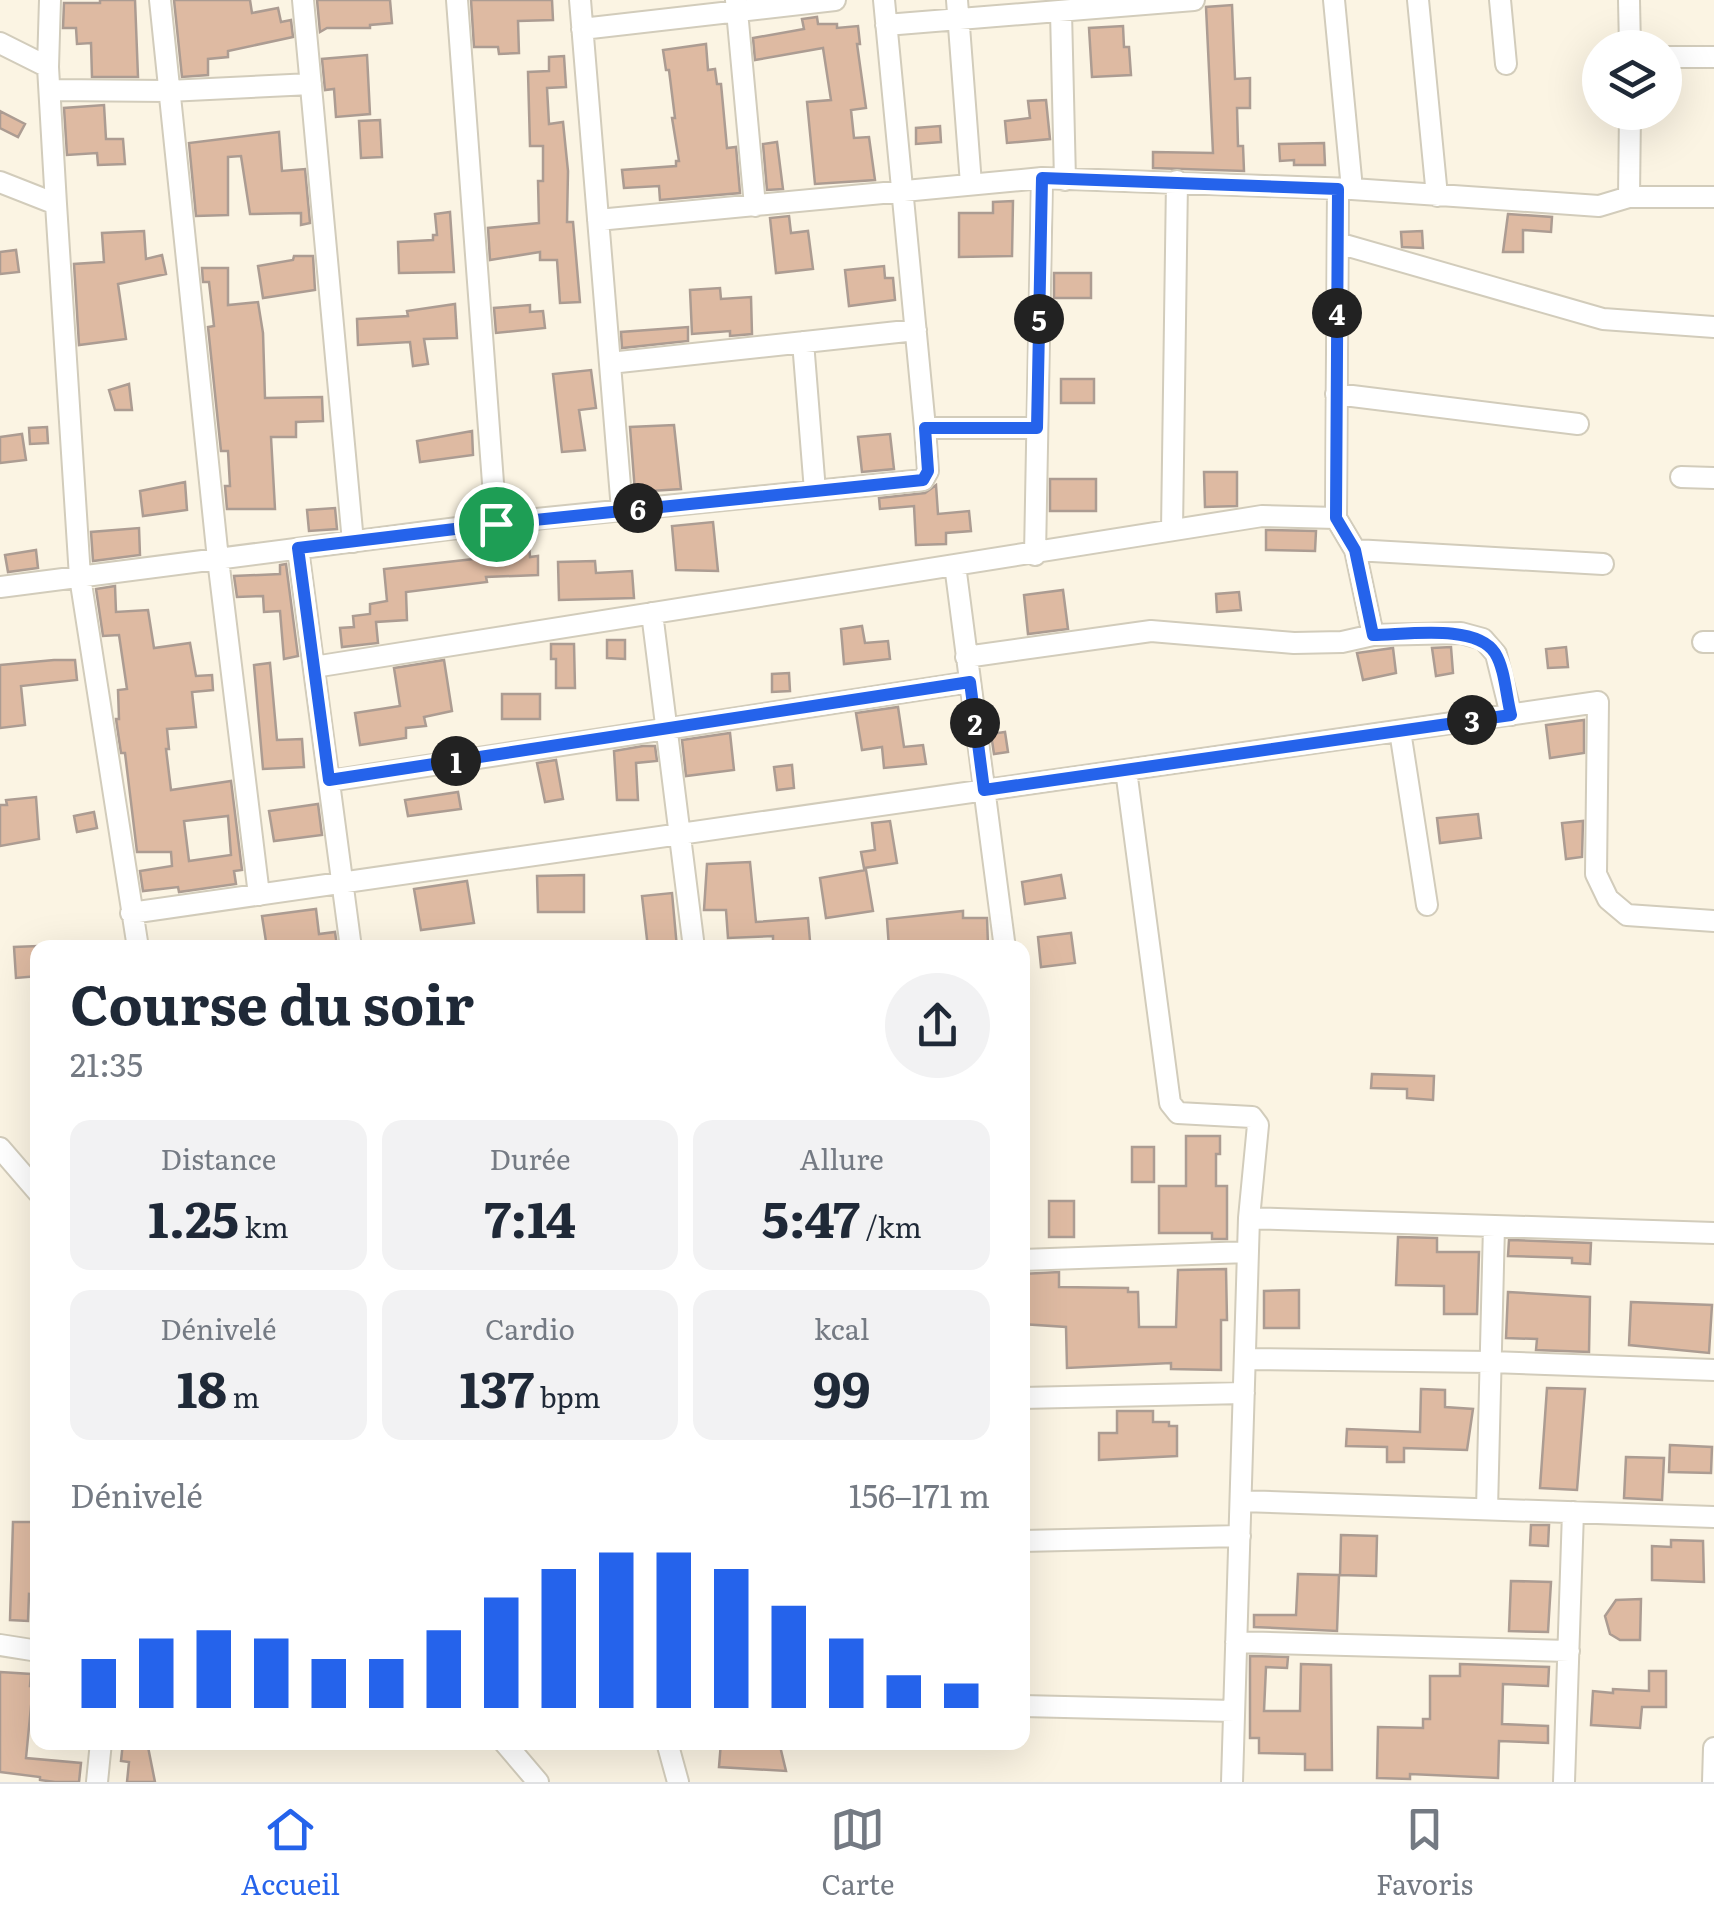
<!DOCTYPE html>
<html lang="fr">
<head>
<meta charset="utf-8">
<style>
  body { margin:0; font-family:Literata,serif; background:#f2f2f3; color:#1f2937; height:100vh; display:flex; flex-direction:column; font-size:38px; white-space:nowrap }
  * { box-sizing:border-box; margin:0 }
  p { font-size:32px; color:#747a83 }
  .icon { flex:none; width:55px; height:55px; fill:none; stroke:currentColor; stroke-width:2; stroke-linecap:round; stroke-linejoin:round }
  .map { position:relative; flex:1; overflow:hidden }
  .drawer { position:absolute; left:30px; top:940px; width:1000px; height:810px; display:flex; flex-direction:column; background:#fff; border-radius:20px; box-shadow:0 10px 40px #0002 }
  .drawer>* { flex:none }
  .buttons { position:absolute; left:1582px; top:30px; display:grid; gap:20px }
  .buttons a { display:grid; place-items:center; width:100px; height:100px; border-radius:50%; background:#fff; box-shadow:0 10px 40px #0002; font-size:50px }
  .pin { position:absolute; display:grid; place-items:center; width:85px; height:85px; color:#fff; margin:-42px; border:5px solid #fff; border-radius:50%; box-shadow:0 2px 10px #0007 }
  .km { position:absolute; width:50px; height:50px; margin:-25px; border-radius:50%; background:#222; color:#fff; font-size:28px; line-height:50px; text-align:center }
  .round { display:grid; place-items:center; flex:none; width:105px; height:105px; border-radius:52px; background:#f2f2f3 }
  .overview { display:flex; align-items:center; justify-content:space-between; height:170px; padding:0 40px }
  h1 { font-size:55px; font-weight:700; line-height:75px }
  .figures { display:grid; grid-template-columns:repeat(3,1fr); gap:15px; height:170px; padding:10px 40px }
  .figures div { display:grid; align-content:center; border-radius:20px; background:#f2f2f3; text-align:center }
  .figures b { font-size:50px; font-weight:700 }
  .figures small { font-size:28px; font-weight:400 }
  .figures p { font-size:28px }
  .chart { height:280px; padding:20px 40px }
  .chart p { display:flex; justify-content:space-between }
  .chart svg { width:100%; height:180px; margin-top:10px; stroke:#2563eb; stroke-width:6 }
  .tab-bar { display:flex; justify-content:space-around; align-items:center; height:140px; border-top:2px solid #e0e1e3; background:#fff; font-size:28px; color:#747a83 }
  .tab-bar a { display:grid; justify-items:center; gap:5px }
  .tab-bar .current { color:#2563eb }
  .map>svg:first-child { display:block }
  .building { fill:#debaa2; stroke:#ac9c92; stroke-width:2.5; fill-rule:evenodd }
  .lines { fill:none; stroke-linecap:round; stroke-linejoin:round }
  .street-casing { stroke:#d2ccbb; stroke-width:24 }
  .street { stroke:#fff; stroke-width:20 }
  .route-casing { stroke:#fff; stroke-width:20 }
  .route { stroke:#2563eb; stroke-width:12 }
</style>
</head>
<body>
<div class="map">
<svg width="1714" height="1782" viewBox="0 0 1714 1782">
  <rect width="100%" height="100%" fill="#fbf4e3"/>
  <path class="building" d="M100 0H135L138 77H92L91 43 77 44 76 28H63L64 3H100Z
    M174 0H250L252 13 278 8 281 22 291 20 293 37 228 51V57L208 59V75L182 77Z
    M317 0H390L392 23 370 25V28H327L320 32Z
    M471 0H552L553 20 518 21 519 53 499 54 498 47H474Z
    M1232 5 1235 79 1250 78V108H1237L1238 146H1243L1244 171 1153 168V152L1213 153 1206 7Z
    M817 17 818 24H837V28L858 26 860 44H857L866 108 851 110 854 138 869 137 875 180 815 184 807 102 831 100 823 48 755 60 753 38 804 29 802 19Z
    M1123 26 1124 47H1129L1131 75 1092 77 1089 28Z
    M706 44 708 70 715 69 717 84H721L727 148 736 147 740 193 660 200 659 186 624 188 622 170 676 166V161H679L672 118H675L669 70H666L663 50Z
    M367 55 370 114 336 117 334 89 325 90 322 59Z
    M564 56 566 87 547 88 549 124 563 122 568 171 567 222H573L580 302 560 303 557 260H540V252L490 260 488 228 539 223 538 181H543V146H530L528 72 549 71V57Z
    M1046 100 1050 139 1007 143 1005 121 1030 118 1028 101Z
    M104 105 106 139H123L125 164 98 165 97 153 67 155 64 108Z
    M0 111 25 124 18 137 0 128Z
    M380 120 382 157 361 158 359 121Z
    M940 126 941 142 916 144V128Z
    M279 132 282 171 305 169 310 223 301 225V213L250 214 241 156 228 157V215L196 216 189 143Z
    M777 142 783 189 767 190 763 144Z
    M1324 143 1325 165H1294V160L1280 161 1279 144Z
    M1013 201 1012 256 959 257V213H993V202Z
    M450 212 454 272 399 273 398 242 433 240V235H437L435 214Z
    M1508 214 1552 217 1551 232 1523 230V252H1503Z
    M789 216 791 233 808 231 813 269 776 273 770 218Z
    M144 231 146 259 162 255 166 274 118 284 126 339 79 345 74 264 104 262 102 233Z
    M1422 231 1423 248 1402 247 1401 232Z
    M16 250 19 272 0 274V252Z
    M294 256H313L315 290 263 298 258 266 293 260Z
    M884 266 885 278H893L895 300 849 306 845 270Z
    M202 268H228V305L258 302 263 333 265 398 322 397 323 421 296 422V437H271L275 509H227L225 486H230L228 451H221L208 327 214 326 209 282H203Z
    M1054 273H1091V298H1054Z
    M720 288 721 299 751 297 752 334 730 336V331L692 334 690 290Z
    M455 304 457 338 424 339 428 364 413 366 410 342 358 345 357 319 408 316 407 311Z
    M530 305V312L543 311 545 328 496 333 494 308Z
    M688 327V341L622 348 621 332Z
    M591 370 596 408 579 410 585 450 562 452 553 374Z
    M1061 379H1094V403H1061Z
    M129 384 132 410H115L109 390Z
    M674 425 681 489 635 492 630 427Z
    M47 427 48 443 30 444 29 428Z
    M472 431 473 455 420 462 417 441Z
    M22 434 26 460 0 463V437Z
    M890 434 894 469 862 472 858 437Z
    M1204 472H1237V506L1205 507Z
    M1050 479H1096V511H1050Z
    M185 482 187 510 143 516 140 491Z
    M936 485 938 514 969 511 971 531 946 533V544L916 545 914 506 880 509 879 498 925 493Z
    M335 508 337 529 309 531 307 510Z
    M713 522 718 571 676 570 672 526Z
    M139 528 140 555 93 561 91 532Z
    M1266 530 1316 531 1315 551 1266 550Z
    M528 534 530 557 538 556V575L486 577 487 582 406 592 407 620 376 622 378 643 342 647 340 628 354 627 353 616 370 614V604L387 601 384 569 509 555 508 536Z
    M36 550 38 568 8 572 5 555Z
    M595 561 596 573 632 571 634 598 559 600 558 562Z
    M286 564 298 656 284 659 280 611 264 612 263 596 237 597 234 576 280 574V565Z
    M115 586 116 612 148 610 154 648 190 643 196 676 212 675 213 690 192 692 196 727 167 729 169 749H166L171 790 231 781 242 870 234 871 236 884 179 892 178 887 143 891 140 871 172 866 171 852H137L125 753H121L116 719H119L118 690 127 689 119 635 103 636 96 589ZM228 816 231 855 189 861 184 821Z
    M1063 590 1068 629 1028 634 1024 595Z
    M1239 592 1241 610 1217 612 1216 594Z
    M862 626 865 643 888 641 890 659 844 664 841 629Z
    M607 640H625V659L607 658Z
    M551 644H574L575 688H556V659H551Z
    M1451 647 1453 673 1436 676 1432 648Z
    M1566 647 1568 667 1548 668 1546 649Z
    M1393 648 1396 673 1363 680 1357 653Z
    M54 660H75L77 680 21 686 25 725 0 728V665Z
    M444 660 452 711 424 717 426 726 406 728V738L360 745 355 713 400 706 394 668Z
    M270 663 277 740 302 739 304 767 263 769 254 665Z
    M789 673 790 691 772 692V674Z
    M502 694H540V719H502Z
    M898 707 904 747 923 745 926 764 884 768 882 747 862 750 856 713Z
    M1584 720V753L1550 758 1546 725Z
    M1005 732 1008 752 994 754 991 734Z
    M730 733 734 770 686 776 682 740Z
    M643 746H655L657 761 636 763 638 800H617L614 751Z
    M556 760 563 799 545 802 537 763Z
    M792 765 794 788 777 790 774 767Z
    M458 792 461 809 408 816 405 800Z
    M36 797 39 839 0 846V805H7L6 800Z
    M318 804 322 835 274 841 269 811Z
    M94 812 97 828 77 832 74 816Z
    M1478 814 1481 838 1440 843 1437 818Z
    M890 821 897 863 864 868 861 852 875 850 872 823Z
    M1583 821 1582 857 1566 859 1562 823Z
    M750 862 756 922 808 918 810 941 773 943V936L728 938 726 910H704L707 864Z
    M866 870 873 911 826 918 820 878Z
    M584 875V912H538L537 876Z
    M1061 875 1065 898 1025 904 1022 882Z
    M467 881 474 923 421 930 414 889Z
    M672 893 677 948H648L642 896Z
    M316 909 319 934 335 932 337 946 267 948 262 916Z
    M963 911V918H987L988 945 889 948 887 919Z
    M1071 933 1075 963 1041 967 1038 937Z
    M38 946V976L16 978 14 947Z
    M1372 1074 1434 1076 1433 1100 1407 1098V1089L1371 1088Z
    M1186 1136H1220V1154H1216V1186H1227V1239H1212V1233H1159V1186H1186Z
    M1132 1147H1154V1182H1132Z
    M1049 1201H1074V1237H1049Z
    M1398 1237 1437 1238V1252H1479L1477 1314H1444V1286L1396 1285Z
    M1509 1240 1591 1243 1590 1264 1572 1263V1258L1508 1256Z
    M1226 1269 1227 1320H1221V1370L1171 1369V1363L1067 1368 1066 1327 1022 1324V1274L1059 1272V1287L1128 1288V1292H1138L1139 1327H1176L1178 1270Z
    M1299 1290V1328H1264V1291Z
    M1508 1292 1590 1297 1589 1352 1536 1350 1537 1339 1506 1338Z
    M1631 1302 1712 1305 1709 1353 1629 1345Z
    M1547 1388 1585 1389 1577 1490 1540 1488Z
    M1421 1389 1445 1390V1407L1473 1409 1467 1450 1404 1448V1462H1387V1447L1346 1446 1347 1429 1420 1432Z
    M1117 1411H1153V1422H1169V1426H1177V1456L1099 1460V1433H1117Z
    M1670 1445 1712 1447 1711 1473 1669 1472Z
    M1626 1457 1664 1458 1662 1500 1624 1498Z
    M13 1522H38V1595L29 1594 28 1621 10 1620Z
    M1531 1525H1549L1548 1546 1530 1545Z
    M1341 1535 1377 1536 1376 1576 1340 1575Z
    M1671 1540 1703 1541 1704 1582 1652 1580V1546L1671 1547Z
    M1298 1574 1339 1575 1337 1631 1254 1627V1615H1296Z
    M1511 1581 1551 1582 1548 1632 1509 1631Z
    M1641 1599 1640 1640H1620L1610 1634 1605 1616 1616 1600Z
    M1250 1656 1288 1657 1287 1668 1266 1667 1264 1711H1300L1301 1664 1331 1665 1332 1770H1305V1754L1259 1753V1738H1250Z
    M1460 1664 1549 1667 1548 1686 1503 1684 1502 1724 1548 1726V1743L1499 1741 1498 1778 1410 1774V1779L1377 1778 1378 1727 1423 1728V1719H1430V1676H1460Z
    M1649 1671H1666V1707H1642L1640 1728 1591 1725 1593 1691 1613 1693V1689L1649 1691Z
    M0 1672 31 1674 30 1686H33L26 1758 81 1763 79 1782H55L40 1780V1777L0 1772Z
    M123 1742H147L155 1782H127L129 1762 121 1761Z
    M721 1742H779L786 1771 719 1767Z"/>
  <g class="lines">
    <defs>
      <path id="street" d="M50 0 48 67 56 204
        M160 0 218 559 259 895
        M303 0 353 542
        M457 0 496 523
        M580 0 622 510
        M736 0 755 206
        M957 0 971 184
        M1334 0 1352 189
        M1418 0 1437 196
        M1500 0 1506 64
        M1629 0 1630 48
        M1061 12 1065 180
        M886 25 1194 0
        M582 29 835 0
        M0 43 48 67
        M1665 57H1714
        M52 90 168 91 311 84
        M0 182 56 204 80 577 138 948
        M1629 197 1630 112
        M598 220 1042 178 1352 189 1599 206 1629 197H1714
        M1338 243 1603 319 1714 327
        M803 342 815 491
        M610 363 916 330
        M1336 394 1578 424
        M925 428H1037
        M1681 477 1714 478
        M1336 518 1338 189
        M1172 530 1177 181
        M298 549 351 948
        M1355 550 1603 564
        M1035 555 1042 178
        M955 565 1004 941 1002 948
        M0 587 496 523 923 480 928 471 925 428 884 0
        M652 613 694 948
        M1703 642H1714
        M966 657 1151 631 1294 643 1342 642 1373 635 1461 633 1483 639 1496 654 1511 715
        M314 667 1262 516 1336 518 1355 550 1373 635
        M1400 731 1427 905
        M1126 770 1170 1103 1178 1113 1252 1117 1258 1125 1249 1218 1232 1782
        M329 781 970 682
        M131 913 1598 702 1596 874 1608 899 1627 915 1714 921
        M0 1148 38 1192
        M1249 1218 1714 1233
        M1022 1260 1248 1252
        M1245 1359 1491 1362 1714 1370
        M1022 1398 1244 1393
        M1241 1501 1714 1517
        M1487 1509 1494 1226
        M1022 1541 1240 1536
        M1236 1642 1569 1651
        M0 1645 38 1651
        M1022 1706 1234 1711
        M504 1742 538 1782
        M667 1742 678 1782
        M97 1782 101 1742
        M1564 1782 1573 1512
        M1713 1782 1714 1748"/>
    </defs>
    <use href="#street" class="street-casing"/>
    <use href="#street" class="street"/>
  </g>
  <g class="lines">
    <defs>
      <path id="route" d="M1042 178 1338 189 1336 518 1355 550 1373 635C1404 635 1476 623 1495 653 1505 669 1506 696 1511 715L984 790 970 682 329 780 298 548 496 524 923 480 928 471 925 428H1037Z"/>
    </defs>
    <use href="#route" class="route-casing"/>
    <use href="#route" class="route"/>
  </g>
</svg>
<div class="buttons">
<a><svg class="icon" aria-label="layers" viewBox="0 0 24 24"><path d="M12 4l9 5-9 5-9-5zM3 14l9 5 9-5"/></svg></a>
</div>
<div class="pin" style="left:496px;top:524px;background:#1e9e55"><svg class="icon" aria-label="arrive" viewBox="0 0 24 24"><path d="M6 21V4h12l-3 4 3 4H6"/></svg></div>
<b class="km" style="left:456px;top:761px">1</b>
<b class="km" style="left:975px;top:723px">2</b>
<b class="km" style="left:1472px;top:720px">3</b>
<b class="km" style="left:1337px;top:313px">4</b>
<b class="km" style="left:1039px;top:319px">5</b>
<b class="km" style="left:638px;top:508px">6</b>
<section class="drawer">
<div class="overview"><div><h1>Course du soir</h1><p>21:35</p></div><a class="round"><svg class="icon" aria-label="share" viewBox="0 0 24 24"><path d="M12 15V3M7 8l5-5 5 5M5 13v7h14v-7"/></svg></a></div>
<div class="figures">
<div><p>Distance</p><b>1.25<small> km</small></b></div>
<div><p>Durée</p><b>7:14</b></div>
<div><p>Allure</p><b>5:47<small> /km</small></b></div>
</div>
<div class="figures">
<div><p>Dénivelé</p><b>18<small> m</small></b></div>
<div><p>Cardio</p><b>137<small> bpm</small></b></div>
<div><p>kcal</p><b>99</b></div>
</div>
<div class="chart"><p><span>Dénivelé</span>156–171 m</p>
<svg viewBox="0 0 160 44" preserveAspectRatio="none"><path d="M5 44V32M15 44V27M25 44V25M35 44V27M45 44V32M55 44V32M65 44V25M75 44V17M85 44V10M95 44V6M105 44V6M115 44V10M125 44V19M135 44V27M145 44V36M155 44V38"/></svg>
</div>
</section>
</div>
<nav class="tab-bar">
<a class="current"><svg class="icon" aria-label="home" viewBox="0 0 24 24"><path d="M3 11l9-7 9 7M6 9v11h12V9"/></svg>Accueil</a>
<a><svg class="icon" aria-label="map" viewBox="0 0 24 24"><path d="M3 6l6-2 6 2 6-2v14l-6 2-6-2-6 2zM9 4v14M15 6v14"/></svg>Carte</a>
<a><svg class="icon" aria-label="saved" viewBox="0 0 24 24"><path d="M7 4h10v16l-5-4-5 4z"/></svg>Favoris</a>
</nav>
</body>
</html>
